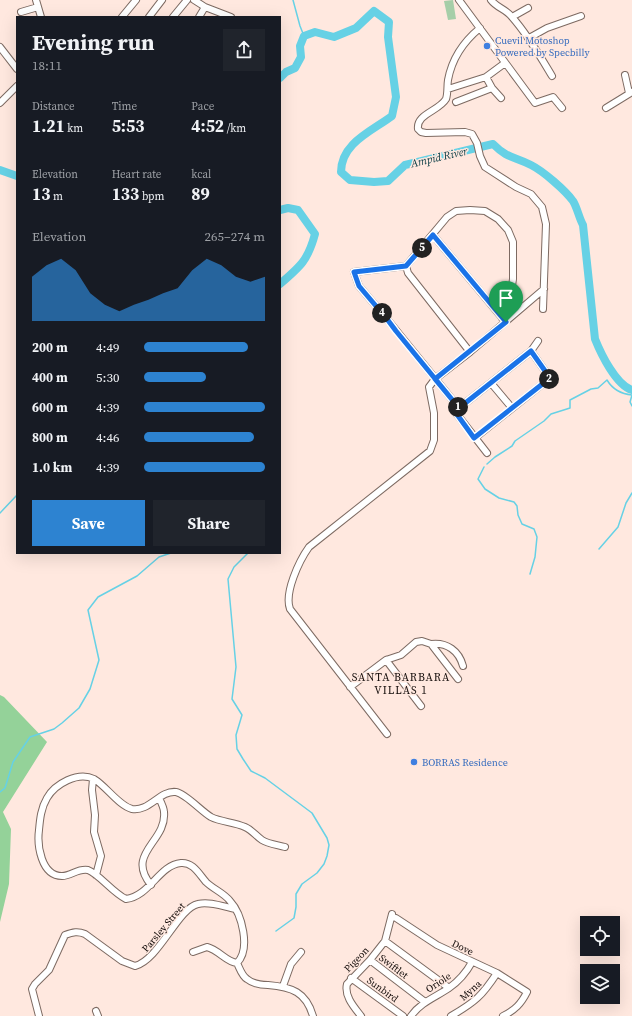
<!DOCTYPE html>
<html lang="en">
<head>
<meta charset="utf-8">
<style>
  body { margin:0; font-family:"Source Serif 4",serif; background:#20242c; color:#f1f3f6; height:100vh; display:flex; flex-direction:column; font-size:15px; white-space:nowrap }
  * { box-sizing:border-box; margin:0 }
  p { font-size:13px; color:#9ea1a6 }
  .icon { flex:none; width:22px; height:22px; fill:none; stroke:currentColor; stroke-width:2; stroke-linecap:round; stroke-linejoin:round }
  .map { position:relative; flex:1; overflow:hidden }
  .drawer { position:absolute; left:16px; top:16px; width:265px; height:538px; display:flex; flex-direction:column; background:#171b24; border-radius:0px; box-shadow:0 4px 16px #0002 }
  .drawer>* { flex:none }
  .buttons { position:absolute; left:580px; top:916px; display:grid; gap:8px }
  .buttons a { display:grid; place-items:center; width:40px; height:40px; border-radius:0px; background:#171b24; box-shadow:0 4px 16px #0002; font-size:20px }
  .pin { position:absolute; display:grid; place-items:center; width:34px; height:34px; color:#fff; margin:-41px -17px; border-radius:50% 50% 50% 0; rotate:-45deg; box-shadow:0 0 4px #0007 }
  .pin .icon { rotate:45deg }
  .km { position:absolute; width:20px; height:20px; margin:-10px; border-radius:50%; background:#222; color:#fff; font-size:11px; line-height:20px; text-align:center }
  .round { display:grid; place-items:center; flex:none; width:42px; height:42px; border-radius:0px; background:#20242c }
  .summary { display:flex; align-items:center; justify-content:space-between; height:68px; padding:0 16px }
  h1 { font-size:22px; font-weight:700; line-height:30px }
  .metrics { display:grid; grid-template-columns:repeat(3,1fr); gap:6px; height:68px; padding:4px 16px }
  .metrics div { display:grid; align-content:center }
  .metrics b { font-size:17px; font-weight:700 }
  .metrics small { font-size:11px; font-weight:400 }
  .metrics p { font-size:11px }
  .chart { height:112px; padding:8px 16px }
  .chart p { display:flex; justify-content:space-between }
  .chart svg { width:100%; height:72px; margin-top:4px; fill:#2d83d1; opacity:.7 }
  .cta { display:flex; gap:8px; margin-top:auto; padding:8px 16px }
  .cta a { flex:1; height:46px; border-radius:0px; background:#2d83d1; color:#fff; font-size:16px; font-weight:700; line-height:46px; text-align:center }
  .cta a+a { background:#20242c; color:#f1f3f6 }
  ul { padding:0 16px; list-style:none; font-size:13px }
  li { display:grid; grid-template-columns:64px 48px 1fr; align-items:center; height:30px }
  li i { height:10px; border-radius:5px; background:#2d83d1 }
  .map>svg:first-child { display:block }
  .green { fill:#a6cea8 }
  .forest { fill:#94d299 }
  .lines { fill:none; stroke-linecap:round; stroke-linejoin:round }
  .stream { stroke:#66d1e5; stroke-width:1.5 }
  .river { stroke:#66d1e5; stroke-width:8 }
  .minor-casing { stroke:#7d6a62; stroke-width:8 }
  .minor { stroke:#fff; stroke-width:6 }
  .route-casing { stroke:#fff; stroke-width:8 }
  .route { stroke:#1a73e8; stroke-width:5 }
  .shop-dot { fill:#3f7fe0; stroke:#ffe8df; stroke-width:1.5 }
  .labels { text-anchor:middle; stroke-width:3; stroke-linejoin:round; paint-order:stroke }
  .shop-label { font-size:10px; fill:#366cbe; stroke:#ffe8df; text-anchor:start }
  .street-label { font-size:10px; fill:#110a08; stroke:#ffe8df }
  .water-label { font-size:11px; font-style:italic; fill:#073b43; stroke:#ffe8df }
  .neighbourhood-label { font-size:11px; letter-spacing:1px; fill:#110a08; stroke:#ffe8df }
</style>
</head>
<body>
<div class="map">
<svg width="632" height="1016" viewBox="0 0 632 1016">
  <rect width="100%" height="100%" fill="#ffe8df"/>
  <path class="green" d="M453 0 456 19 448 20 444 1Z"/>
  <path class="forest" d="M0 695 4 697 47 742 3 812 11 829 9 884 0 922Z"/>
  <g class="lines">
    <path class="stream" d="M293 0 300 26 304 36
      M632 395 630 402 632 406
      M487 464 495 457 512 446 515 441 544 421 551 414 570 408V400L591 389 598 388 607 380C613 390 621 394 632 395
      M484 467 478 479 485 489 499 498 514 502 517 506 518 515 522 524 534 529 537 537 535 557 530 574
      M0 513 17 495
      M599 549 618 527 626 503 632 493
      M248 553 234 567 228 579 236 667 232 699 242 715 236 735 237 749 243 759 251 771 265 778 312 813 327 838 329 845 327 856 324 864 317 873 302 884 296 894V907L294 918 276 931
      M0 792 5 788 13 762 30 737 54 729 62 723 79 708 90 689 99 660 88 610 98 597 137 576 159 557 171 553"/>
    <path class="river" d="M280 78 286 72 295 68 301 57 300 46 304 36 315 32 334 37 356 28 374 11 389 22 388 37 396 97 392 116C372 131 341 143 341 172L350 180 374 182 388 181 405 165 493 144C508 159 514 156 531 165 543 171 565 190 573 201 577 207 579 218 583 225L595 339C601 354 616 385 632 390
      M0 170 17 176
      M280 210 288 208 298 210 315 234C308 260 301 266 280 284"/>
    <defs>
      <path id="minor" d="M36 0 41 17
        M194 0 205 7 231 17
        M459 0 535 103 553 97 562 108
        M491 0C497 8 506 9 512 17 528 35 540 56 552 76
        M21 12 38 7
        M122 17 136 0
        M149 17 162 0
        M173 17 187 0
        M199 17 205 7
        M512 17 528 8
        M480 28C463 42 452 58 448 80 447 86 448 93 446 99 439 111 416 114 418 129L421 132 426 133 465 132 472 134 477 143 480 156 485 167 516 187 531 194 542 207 546 224 543 309
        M529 38 547 28 581 16
        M0 47 17 69
        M625 75 629 93
        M448 89 486 77
        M501 98 492 88 486 77 505 63
        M456 102 492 88
        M0 103 17 86
        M606 108 632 92
        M433 235 504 320
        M406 266 408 273 470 352
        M491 383 512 408
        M459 408 387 319 359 286 354 272 406 266 447 217 456 211 470 210 485 211 498 219 508 230 513 242V279L509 306 502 318
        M475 438 550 378 531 351
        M487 453 456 413 459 408 531 351 538 341
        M431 644C447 642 459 651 463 666
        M386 660 421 706
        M350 687 386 660 401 655 416 642 422 641 431 644 458 679
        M387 734 290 609C284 593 299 561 309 547L430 451 434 440V413L429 387 435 379 470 352 544 289
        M93 779 92 790 95 815 94 832 101 856 96 875
        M151 885C125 853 167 842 164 812 164 808 161 802 159 798
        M393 917 396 918 437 945 497 973 527 992C521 1004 515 1010 503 1016
        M385 941 449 988
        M193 952 207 947C219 950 226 962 237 963
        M370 960 425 1002
        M237 963C251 949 242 914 230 901 224 893 213 889 206 882 199 874 193 862 181 863 159 865 150 896 126 899 113 893 99 874 88 870 78 868 71 876 62 876 41 876 37 845 39 830 40 819 41 808 47 798 55 784 78 771 94 779 106 786 119 806 132 809 149 812 160 790 176 792 186 794 201 811 211 817 221 822 234 822 245 827 252 830 256 836 262 840 268 844 278 845 285 847
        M237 963C240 969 242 976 247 979 253 984 260 985 268 985 292 987 306 992 313 1016
        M351 978 403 1016
        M283 986 291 964 301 952
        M96 1011 98 1016
        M39 1016 32 989 35 984 49 970 65 935C73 932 78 931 85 934L122 961 135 966C159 960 178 908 198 904 210 901 224 907 235 909
        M361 1016C354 1007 344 996 347 984L370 960 385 941 392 914
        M411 1016C421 1002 436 997 449 988 459 981 466 973 472 962
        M451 1016C475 1002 482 996 497 973"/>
    </defs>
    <use href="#minor" class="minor-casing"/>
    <use href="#minor" class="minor"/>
  </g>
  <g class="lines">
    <defs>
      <path id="route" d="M506 322 435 379 459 408 531 351 550 378 474 438 456 413 459 408 396 331 387 319 359 286 354 272 406 266 433 235 506 322"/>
    </defs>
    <use href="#route" class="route-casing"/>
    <use href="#route" class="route"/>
  </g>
  <g class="shop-dot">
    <circle cx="487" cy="46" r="4"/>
    <circle cx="414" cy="762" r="4"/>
  </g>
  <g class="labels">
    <g class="shop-label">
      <text x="495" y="44">Cuevil Motoshop<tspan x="495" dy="12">Powered by Specbilly</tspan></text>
      <text x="422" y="766">BORRAS Residence</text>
    </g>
    <g class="street-label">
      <text transform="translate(163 927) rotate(-50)" y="4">Parsley Street</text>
      <text transform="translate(463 947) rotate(26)" y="4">Dove</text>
      <text transform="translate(356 959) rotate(-46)" y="4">Pigeon</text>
      <text transform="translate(394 966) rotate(37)" y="4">Swiftlet</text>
      <text transform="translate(438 982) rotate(-33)" y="4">Oriole</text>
      <text transform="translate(383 989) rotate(36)" y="4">Sunbird</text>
      <text transform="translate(470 990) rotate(-42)" y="4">Myna</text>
    </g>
    <g class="water-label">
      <text transform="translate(439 157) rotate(-13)" y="4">Ampid River</text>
    </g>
    <g class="neighbourhood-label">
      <text x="401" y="681">SANTA BARBARA<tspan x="401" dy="13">VILLAS 1</tspan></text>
    </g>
  </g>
</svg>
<div class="buttons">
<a><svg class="icon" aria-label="locate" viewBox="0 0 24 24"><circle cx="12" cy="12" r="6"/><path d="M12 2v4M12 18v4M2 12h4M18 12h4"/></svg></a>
<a><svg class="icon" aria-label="layers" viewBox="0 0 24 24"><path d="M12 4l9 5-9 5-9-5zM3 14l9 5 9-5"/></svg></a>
</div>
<div class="pin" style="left:506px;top:322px;background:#1e9e55"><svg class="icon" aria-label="arrive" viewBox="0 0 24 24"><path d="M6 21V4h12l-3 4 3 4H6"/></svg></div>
<b class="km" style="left:458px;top:407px">1</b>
<b class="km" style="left:549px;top:379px">2</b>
<b class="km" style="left:382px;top:313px">4</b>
<b class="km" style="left:422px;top:248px">5</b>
<section class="drawer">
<div class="summary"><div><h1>Evening run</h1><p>18:11</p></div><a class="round"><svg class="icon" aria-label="share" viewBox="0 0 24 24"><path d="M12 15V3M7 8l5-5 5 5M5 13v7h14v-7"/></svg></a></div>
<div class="metrics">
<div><p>Distance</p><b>1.21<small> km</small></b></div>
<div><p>Time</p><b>5:53</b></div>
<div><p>Pace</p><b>4:52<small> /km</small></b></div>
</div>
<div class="metrics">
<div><p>Elevation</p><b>13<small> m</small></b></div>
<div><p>Heart rate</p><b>133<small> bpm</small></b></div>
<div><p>kcal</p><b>89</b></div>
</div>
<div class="chart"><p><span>Elevation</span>265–274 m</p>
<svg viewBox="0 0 160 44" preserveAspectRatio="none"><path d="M0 44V17L10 10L20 6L30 13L40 27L50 34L60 38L70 34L80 31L90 27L100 24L110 13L120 6L130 10L140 17L150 20L160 17V44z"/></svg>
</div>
<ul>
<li><b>200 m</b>4:49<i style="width:86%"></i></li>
<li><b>400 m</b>5:30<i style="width:51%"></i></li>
<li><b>600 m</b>4:39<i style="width:100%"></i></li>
<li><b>800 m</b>4:46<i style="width:91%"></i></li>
<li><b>1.0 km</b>4:39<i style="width:100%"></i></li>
</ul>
<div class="cta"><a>Save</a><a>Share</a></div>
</section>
</div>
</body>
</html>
